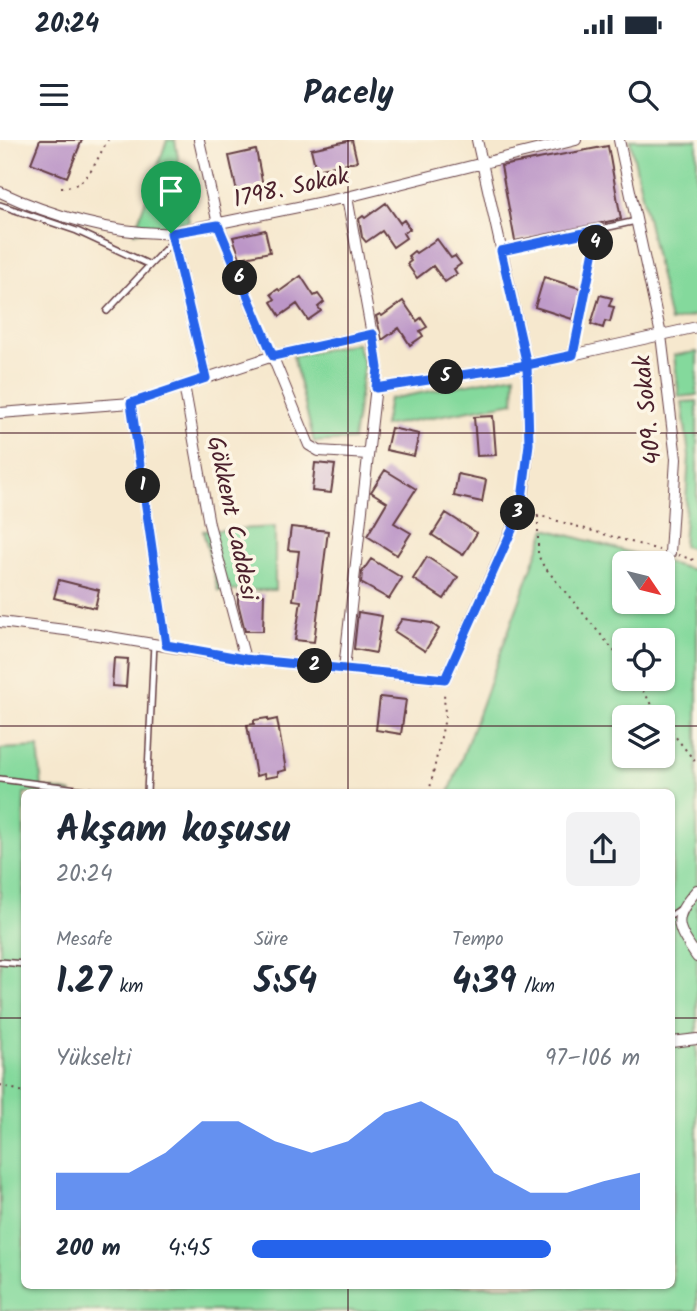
<!DOCTYPE html>
<html lang="tr">
<head>
<meta charset="utf-8">
<style>
  body { margin:0; font-family:Kalam,sans-serif; background:#f2f2f3; color:#1f2937; height:100vh; display:flex; flex-direction:column; font-size:26px; white-space:nowrap }
  * { box-sizing:border-box; margin:0 }
  p { font-size:23px; color:#747a83 }
  .icon { flex:none; width:38px; height:38px; fill:none; stroke:currentColor; stroke-width:2; stroke-linecap:round; stroke-linejoin:round }
  .map { position:relative; flex:1; overflow:hidden }
  .drawer { position:absolute; left:21px; top:649px; width:654px; height:500px; display:flex; flex-direction:column; background:#fff; border-radius:10px; box-shadow:0 2px 5px #0004 }
  .drawer>* { flex:none }
  .needle { width:46px; rotate:125deg }
  .tools { position:absolute; left:612px; top:411px; display:grid; gap:14px }
  .tools a { display:grid; place-items:center; width:63px; height:63px; border-radius:10px; background:#fff; box-shadow:0 2px 5px #0004; font-size:35px }
  .pin { position:absolute; display:grid; place-items:center; width:60px; height:60px; color:#fff; margin:-72px -30px; border-radius:50% 50% 50% 0; rotate:-45deg; box-shadow:0 0 7px #0007 }
  .pin .icon { rotate:45deg }
  .km { position:absolute; width:35px; height:35px; margin:-18px; border-radius:50%; background:#222; color:#fff; font-size:19px; line-height:35px; text-align:center }
  .round { display:grid; place-items:center; flex:none; width:74px; height:74px; border-radius:10px; background:#f2f2f3 }
  .summary { display:flex; align-items:center; justify-content:space-between; height:119px; padding:0 35px }
  h1 { font-size:38px; font-weight:700; line-height:52px }
  .metrics { display:grid; grid-template-columns:repeat(3,1fr); gap:10px; height:119px; padding:7px 35px }
  .metrics div { display:grid; align-content:center }
  .metrics b { font-size:35px; font-weight:700 }
  .metrics small { font-size:19px; font-weight:400 }
  .metrics p { font-size:19px }
  .chart { height:196px; padding:14px 35px }
  .chart p { display:flex; justify-content:space-between }
  .chart svg { width:100%; height:126px; margin-top:7px; fill:#2563eb; opacity:.7 }
  ul { padding:0 35px; list-style:none; font-size:23px }
  li { display:grid; grid-template-columns:112px 84px 1fr; align-items:center; height:52px }
  li i { height:18px; border-radius:9px; background:#2563eb }
  .status { display:flex; justify-content:space-between; align-items:center; height:49px; padding:0 35px; background:#fff; direction:ltr }
  .status svg { height:19px; fill:currentColor }
  header { display:flex; justify-content:space-between; align-items:center; height:91px; padding:0 35px; background:#fff; font-size:32px; font-weight:700 }
  .map>svg:first-child { display:block }
  .green { fill:#84d99c; stroke:#677c64; stroke-width:2; fill-rule:evenodd }
  .building { fill:#bc96c7 }
  .lines { fill:none; stroke-linecap:round; stroke-linejoin:round }
  .service-casing { stroke:#643d43; stroke-width:8 }
  .minor-casing { stroke:#643d43; stroke-width:12 }
  .path { stroke:#643d43; stroke-width:2; stroke-dasharray:2 5; stroke-linecap:butt }
  .service { stroke:#fff; stroke-width:5 }
  .minor { stroke:#fff; stroke-width:10 }
  .route-casing { stroke:#fff; stroke-width:14 }
  .route { stroke:#2563eb; stroke-width:9 }
  .grid { fill:none; stroke:#4a1f2b; stroke-width:2; stroke-opacity:0.55 }
  .labels { text-anchor:middle; stroke-width:7; stroke-linejoin:round; paint-order:stroke }
  .street-label { font-size:24px; fill:#4a1f2b; stroke:#fcf5e5 }
</style>
</head>
<body>
<div class="status"><b>20:24</b><svg viewBox="0 0 49 12"><path d="M0 12V9h3v3zM5 12V6h3v6zM10 12V3h3v9zM15 12V0h3v12zM26 1h20v11H26zM47 4h2v5h-2z"/></svg></div>
<header><svg class="icon" aria-label="menu" viewBox="0 0 24 24"><path d="M4 6h16M4 12h16M4 18h16"/></svg>Pacely<svg class="icon" aria-label="search" viewBox="0 0 24 24"><circle cx="10" cy="10" r="6"/><path d="M15 15l6 6"/></svg></header>
<div class="map">
<svg width="697" height="1171" viewBox="0 0 697 1171">
  <rect width="100%" height="100%" fill="#fcf5e5"/>
  <filter id="ink" filterUnits="userSpaceOnUse"><feTurbulence type="fractalNoise" baseFrequency=".0143" numOctaves="2"/><feDisplacementMap in="SourceGraphic" scale="14" xChannelSelector="R" yChannelSelector="G"/><feConvolveMatrix kernelMatrix="1 2 1 2 8 2 1 2 1" color-interpolation-filters="sRGB"/></filter>
  <filter id="wash" filterUnits="userSpaceOnUse"><feTurbulence type="fractalNoise" baseFrequency=".00686" numOctaves="4" result="noise"/><feDisplacementMap in="SourceGraphic" scale="28" xChannelSelector="R" yChannelSelector="G"/><feGaussianBlur stdDeviation="1.57" result="paint"/><feColorMatrix in="noise" values="0 0 0 0 0 0 0 0 0 0 0 0 0 0 0 0 0 1.4 0 .05"/><feComposite in="paint" operator="in"/></filter>
  <g filter="url(#wash)">
    <rect width="100%" height="100%" fill="#f6e8ce"/>
    <path class="green" d="M167 0H175L189 81 134 93Z
      M630 0H697V175L670 182Z
      M357 203 364 225 353 300 314 302 293 216Z
      M697 212V255L679 257 674 215Z
      M515 235 514 262 384 286 389 259Z
      M697 261V410L683 406 689 316 682 262Z
      M275 387V450L218 451 203 391Z
      M546 389 697 431V1171H0V609L38 607 42 647 73 653H24V1146H672V653H449ZM625 424H663V462H625ZM625 500H663V539H625ZM625 578H663V616H625Z"/>
    <g id="blocks">
      <path class="building" d="M40 0H82L67 37 31 23Z
        M352 0 357 21 316 30 311 9Z
        M608 6 621 79 515 101 501 26Z
        M256 10 263 46 237 52 229 16Z
        M386 63 400 83 404 80 410 89 403 93 406 98 393 107 382 91 366 102 362 97 359 79 363 76 365 78Z
        M265 90 270 112 240 118 233 97Z
        M437 99 451 118 455 116 461 124 454 129 457 134 445 142 433 126 417 138 407 124 411 121 408 116 414 111 416 113Z
        M301 136 314 156 318 154 324 162 318 167 321 171 308 180 297 164 280 176 271 162 275 159 271 154 278 149 280 151Z
        M544 137 582 149 572 179 535 167Z
        M600 155 612 158 609 166 614 167 610 182 605 181 603 188 591 184Z
        M403 161 417 181 421 178 427 187 420 191 423 196 410 205 399 188 382 200 376 176 380 174 382 176Z
        M493 276 496 315 477 316 474 277Z
        M391 288 419 294 414 316 386 310Z
        M315 323 335 325 331 353 312 351Z
        M385 330 416 349 394 383 411 393 397 415 367 396 387 362 371 352Z
        M458 334 486 340 482 362 454 356Z
        M446 373 477 393 463 415 432 395Z
        M291 387 328 391 314 502 295 500 301 461 293 460 299 411 288 410Z
        M427 417 458 437 444 459 413 439Z
        M371 419 402 438 389 459 361 443 362 432Z
        M59 440 99 450 95 468 54 458Z
        M238 454H264L263 491H245L238 463Z
        M358 472 382 476 376 513 354 509Z
        M402 479 431 483 439 489 425 511 394 491Z
        M114 518 128 519 126 547 112 546Z
        M380 557 406 560 401 594 376 590Z
        M268 578V581L277 579 286 630 278 632V636L265 638 264 634 256 636 247 585 254 584V580Z"/>
    </g>
  </g>
  <g filter="url(#ink)">
    <use href="#blocks" fill-opacity="0" stroke="#643d43" stroke-width="2"/>
    <g class="lines">
      <defs>
        <path id="service" d="M0 65 77 91 150 125 172 102
          M501 111 636 81
          M107 171 150 125
          M574 214 599 90
          M0 639 108 653
          M147 653 154 503
          M672 775 682 768
          M0 822 24 824"/>
        <path id="minor" d="M199 0 218 84 309 305 319 311 368 314
          M619 0 661 195 676 319 670 413
          M0 52C49 75 116 95 171 93
          M206 238 171 93 347 57 576 0
          M184 245 209 384 245 519
          M376 248 527 225 697 187
          M131 263 166 505
          M0 273 131 263 273 216 373 194
          M0 482 73 491 245 519 445 539 518 375 524 350 529 304 527 225 477 0
          M344 529 378 228 347 57
          M697 750C671 780 676 786 697 817
          M672 902 697 899"/>
      </defs>
      <use href="#service" class="service-casing"/>
      <use href="#minor" class="minor-casing"/>
      <path class="path" d="M61 47C90 48 95 20 108 0
        M530 373 659 410
        M538 376V415L543 425 625 524
        M678 415 697 421
        M635 539 661 578
        M663 581 697 624
        M429 653 445 578 444 551
        M0 945 24 952"/>
      <use href="#service" class="service"/>
      <use href="#minor" class="minor"/>
    </g>
  </g>
  <g class="lines" filter="url(#ink)">
    <defs>
      <path id="route" d="M171 93 206 238 131 263 166 505 245 519 445 539 512 390 522 359 529 304 527 225 573 215 598 90 501 111 527 225 376 248 378 228 373 194 273 216 218 85 171 93"/>
    </defs>
    <use href="#route" class="route-casing"/>
    <use href="#route" class="route"/>
  </g>
  <path class="grid" d="M348 0V653M0 293H697M0 586H625M663 586H697M0 878H24M672 878H697M348 1146V1171"/>
  <g class="labels">
    <g class="street-label">
      <text transform="translate(291 47) rotate(-12)" y="8">1798. Sokak</text>
      <text transform="translate(647 270) rotate(-96)" y="8">409. Sokak</text>
      <text transform="translate(233 378) rotate(78)" y="8">Gökkent Caddesi</text>
    </g>
  </g>
</svg>
<div class="tools">
<a><svg class="needle" viewBox="-14 -14 28 28"><path d="M0-13l5 13h-10z" fill="#e53935"/><path d="M0 13l5-13h-10z" fill="#747a83"/></svg></a>
<a><svg class="icon" aria-label="locate" viewBox="0 0 24 24"><circle cx="12" cy="12" r="6"/><path d="M12 2v4M12 18v4M2 12h4M18 12h4"/></svg></a>
<a><svg class="icon" aria-label="layers" viewBox="0 0 24 24"><path d="M12 4l9 5-9 5-9-5zM3 14l9 5 9-5"/></svg></a>
</div>
<div class="pin" style="left:171px;top:93px;background:#1e9e55"><svg class="icon" aria-label="arrive" viewBox="0 0 24 24"><path d="M6 21V4h12l-3 4 3 4H6"/></svg></div>
<b class="km" style="left:143px;top:346px">1</b>
<b class="km" style="left:315px;top:526px">2</b>
<b class="km" style="left:518px;top:373px">3</b>
<b class="km" style="left:596px;top:103px">4</b>
<b class="km" style="left:446px;top:237px">5</b>
<b class="km" style="left:240px;top:138px">6</b>
<section class="drawer">
<div class="summary"><div><h1>Akşam koşusu</h1><p>20:24</p></div><a class="round"><svg class="icon" aria-label="share" viewBox="0 0 24 24"><path d="M12 15V3M7 8l5-5 5 5M5 13v7h14v-7"/></svg></a></div>
<div class="metrics">
<div><p>Mesafe</p><b>1.27<small> km</small></b></div>
<div><p>Süre</p><b>5:54</b></div>
<div><p>Tempo</p><b>4:39<small> /km</small></b></div>
</div>
<div class="chart"><p><span>Yükselti</span>97–106 m</p>
<svg viewBox="0 0 160 44" preserveAspectRatio="none"><path d="M0 44V31L10 31L20 31L30 24L40 13L50 13L60 20L70 24L80 20L90 10L100 6L110 13L120 31L130 38L140 38L150 34L160 31V44z"/></svg>
</div>
<ul>
<li><b>200 m</b>4:45<i style="width:77%"></i></li>
</ul>
</section>
</div>
</body>
</html>
